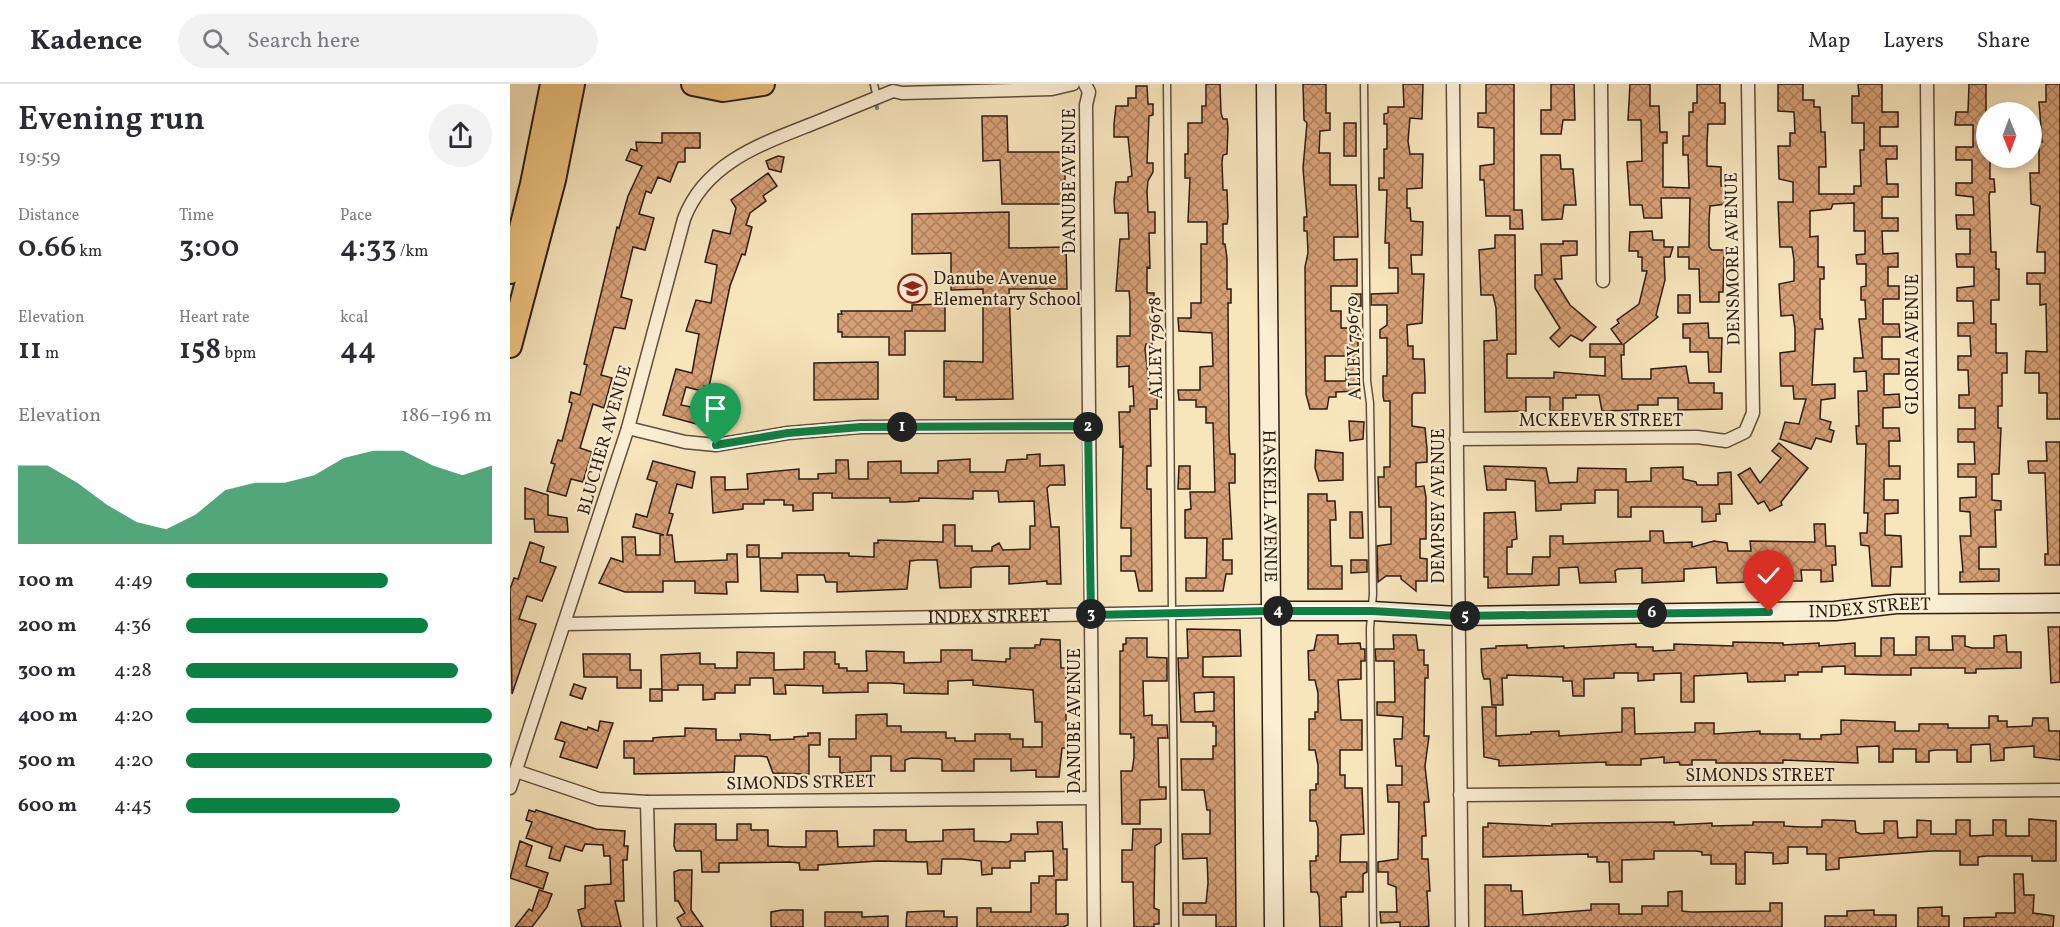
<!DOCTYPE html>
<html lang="en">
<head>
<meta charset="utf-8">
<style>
  body { margin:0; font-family:Vollkorn,serif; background:#f2f2f3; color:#2b2b33; height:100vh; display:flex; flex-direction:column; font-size:22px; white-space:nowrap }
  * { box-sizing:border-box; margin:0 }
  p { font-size:20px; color:#7c7c81 }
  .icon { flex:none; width:33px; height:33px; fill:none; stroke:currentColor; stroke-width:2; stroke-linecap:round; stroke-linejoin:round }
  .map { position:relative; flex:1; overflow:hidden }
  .panel { display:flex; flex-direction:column; background:#fff; width:510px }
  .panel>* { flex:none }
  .needle { width:39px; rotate:179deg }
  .buttons { position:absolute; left:1466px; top:18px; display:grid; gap:12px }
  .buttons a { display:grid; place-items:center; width:66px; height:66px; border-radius:50%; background:#fff; box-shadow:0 3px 9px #0003; font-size:30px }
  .pin { position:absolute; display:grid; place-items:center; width:51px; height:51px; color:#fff; margin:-62px -26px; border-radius:50% 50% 50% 0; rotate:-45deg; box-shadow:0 0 6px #0007 }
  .pin .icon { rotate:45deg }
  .km { position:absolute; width:30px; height:30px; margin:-15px; border-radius:50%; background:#222; color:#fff; font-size:16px; line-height:30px; text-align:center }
  .round { display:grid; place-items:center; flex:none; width:63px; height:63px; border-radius:32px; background:#f2f2f3 }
  .head { display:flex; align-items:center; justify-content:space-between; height:102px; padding:0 18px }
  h1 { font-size:33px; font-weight:600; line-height:45px }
  .stats { display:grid; grid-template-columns:repeat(3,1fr); gap:9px; height:102px; padding:6px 18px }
  .stats div { display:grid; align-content:center }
  .stats b { font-size:30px; font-weight:600 }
  .stats small { font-size:16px; font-weight:400 }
  .stats p { font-size:16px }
  .chart { height:168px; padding:12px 18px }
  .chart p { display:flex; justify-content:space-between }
  .chart svg { width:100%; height:108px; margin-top:6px; fill:#0b8043; opacity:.7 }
  ul { padding:0 18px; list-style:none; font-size:20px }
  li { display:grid; grid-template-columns:96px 72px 1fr; align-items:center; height:45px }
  li i { height:15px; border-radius:8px; background:#0b8043 }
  header { display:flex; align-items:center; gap:36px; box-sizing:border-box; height:84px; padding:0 30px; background:#fff; border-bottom:2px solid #e1e1e2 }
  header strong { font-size:28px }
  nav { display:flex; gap:33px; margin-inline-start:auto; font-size:21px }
  .search { width:420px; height:54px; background:#f2f2f3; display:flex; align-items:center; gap:15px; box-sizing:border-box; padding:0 21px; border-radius:33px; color:#7c7c81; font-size:22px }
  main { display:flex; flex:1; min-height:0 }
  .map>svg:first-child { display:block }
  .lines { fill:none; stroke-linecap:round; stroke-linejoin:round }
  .stream { stroke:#737d76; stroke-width:4 }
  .building { fill:url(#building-cross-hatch); stroke:#2e1d10; stroke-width:1.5; fill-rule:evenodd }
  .lane-casing { stroke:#604f3b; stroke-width:9 }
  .street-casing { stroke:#604f3b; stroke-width:15 }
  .secondary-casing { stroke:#2e1d10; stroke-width:21 }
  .highway-casing { stroke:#2e1d10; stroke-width:26 }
  .lane { stroke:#faeed3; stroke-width:6 }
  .street { stroke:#faeed3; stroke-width:12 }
  .secondary { stroke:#faeed3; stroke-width:18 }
  .highway { stroke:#ecc27e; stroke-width:22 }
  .route-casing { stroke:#fff; stroke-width:12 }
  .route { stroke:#0b8043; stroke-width:8 }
  .labels { text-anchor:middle; stroke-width:4.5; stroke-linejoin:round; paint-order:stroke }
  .street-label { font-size:18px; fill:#2e1d10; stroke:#faeed3 }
  .poi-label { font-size:18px; fill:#2e1d10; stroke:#faeed3; text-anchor:start }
</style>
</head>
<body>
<header>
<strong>Kadence</strong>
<div class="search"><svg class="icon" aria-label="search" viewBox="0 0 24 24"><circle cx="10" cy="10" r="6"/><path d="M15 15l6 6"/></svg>Search here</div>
<nav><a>Map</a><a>Layers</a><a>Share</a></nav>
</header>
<main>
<section class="panel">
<div class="head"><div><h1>Evening run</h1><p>19:59</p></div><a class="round"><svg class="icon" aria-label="share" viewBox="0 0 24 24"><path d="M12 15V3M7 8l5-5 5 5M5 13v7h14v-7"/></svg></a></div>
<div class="stats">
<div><p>Distance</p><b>0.66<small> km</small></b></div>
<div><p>Time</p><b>3:00</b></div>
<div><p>Pace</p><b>4:33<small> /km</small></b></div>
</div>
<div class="stats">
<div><p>Elevation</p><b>11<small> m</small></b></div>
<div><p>Heart rate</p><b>158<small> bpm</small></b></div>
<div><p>kcal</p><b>44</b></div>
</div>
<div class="chart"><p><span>Elevation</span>186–196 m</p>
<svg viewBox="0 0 160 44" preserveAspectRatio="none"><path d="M0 44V12L10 12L20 19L30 28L40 35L50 38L60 32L70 22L80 19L90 19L100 16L110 9L120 6L130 6L140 12L150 16L160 12V44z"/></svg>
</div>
<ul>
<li><b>100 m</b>4:49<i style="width:66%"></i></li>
<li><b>200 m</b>4:36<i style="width:79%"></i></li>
<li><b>300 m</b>4:28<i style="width:89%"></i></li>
<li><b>400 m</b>4:20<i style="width:100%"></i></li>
<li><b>500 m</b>4:20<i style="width:100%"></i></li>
<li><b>600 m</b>4:45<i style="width:70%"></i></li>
</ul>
</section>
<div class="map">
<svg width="1550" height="843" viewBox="0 0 1550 843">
  <defs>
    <pattern id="building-cross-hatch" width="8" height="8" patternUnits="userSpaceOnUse" patternTransform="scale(1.5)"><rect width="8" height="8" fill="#d69f76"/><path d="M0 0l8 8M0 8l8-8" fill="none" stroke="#ae815f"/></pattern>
  </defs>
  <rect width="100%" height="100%" fill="#f7e5bc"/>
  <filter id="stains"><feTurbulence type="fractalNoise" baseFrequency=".00333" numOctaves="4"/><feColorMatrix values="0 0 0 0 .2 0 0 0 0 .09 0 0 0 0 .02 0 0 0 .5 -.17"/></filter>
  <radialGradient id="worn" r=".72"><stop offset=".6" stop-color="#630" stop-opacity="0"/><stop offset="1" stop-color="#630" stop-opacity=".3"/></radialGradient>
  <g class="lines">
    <path class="stream" d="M361 0 367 24"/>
  </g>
  <path class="building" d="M696 0H710L711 29 713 35H717L718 44 717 70 713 71 712 78 713 106H717L718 133 717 140H713V160H715L717 174V205H721V219H718L719 351 720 370H725V399H719L722 455H713V476H722V490H716L713 507H676V494H696L697 454H675V426L681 425 680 408H705L703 339H696V323H686V316H669L668 306H690V283L703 282 702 249 669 247 668 234H681V219H691V160H697V138H678L680 94H675V70H678V39H692V22H696Z
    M793 0H816V29H820V46L810 47 809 69H820V101H846L848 153H824V176L847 175V202H821V227H831V244H848V307L826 308V313H819L817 325H800L796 310 795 183 798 169 797 147H794V133H797L793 84 797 39 794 36ZM815 272H836V297H815Z
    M893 0H913L912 35 900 34 898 57 900 70H913L912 104 897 105V124H900L901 137 913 138 912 171H901L902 190H914L912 239 897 241 898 262H903V275H914L915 296V309H904L902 311V342L915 344 917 365V378L906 379V403L914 402 916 413V455H910V474L917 475V497H906V507L891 495V492H876L868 498 867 462 881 460V423H869L868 393H874V383H880V317H874L873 312V292H877V254H870V246L877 241V221H861V210L888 209V184H879V159H875L877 106H869V94H874V65H877V40H874V30L878 29V23H894Z
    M976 0H1004V126H1012L1013 145H1000V132H976L974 96H970V82L984 80V44L968 43V29H976Z
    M1041 0H1064L1065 36H1053L1051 50H1031V26H1041Z
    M1120 0H1140V22H1149L1150 48H1157V59H1153V103L1179 104 1178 71H1173V52H1179V28H1183V19H1187V0H1210V19H1215V40H1198L1197 60V82L1211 83V102H1214L1216 106V120L1200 122 1199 135V163L1202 166H1214L1213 208H1209V218H1190L1189 185H1179V173H1168V163H1179L1180 114H1151L1152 134H1134L1132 121H1120L1117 78 1132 77 1131 36H1118Z
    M1268 0H1293V16H1304V23H1310L1311 48H1315L1316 83H1309V110H1344V102H1351L1350 66H1354V39H1342V12H1349L1348 0H1372V28H1388V43H1370V62H1387V75H1376L1377 100H1388V113H1372V134H1388V147H1372L1373 170 1388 169V183H1378V202H1389V215H1373V240H1389L1390 253H1372V275H1389V290H1374V311L1389 310 1390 323 1373 324V344H1389L1390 357H1379V382H1390V395H1374V416H1388V429L1375 430V451L1391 452 1392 483H1381L1380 502H1362L1359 462 1351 461 1350 449H1357L1358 429H1354L1356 360H1347L1346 342H1349L1348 307H1357L1356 287 1344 288V274H1353L1349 235H1356L1355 216H1351V203L1356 202V180H1347L1346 171 1355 170V147H1344V119L1323 120 1321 125 1300 127V153L1308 152V183H1314V195H1310V235H1312L1313 245H1305L1302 301 1325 300V314L1311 316 1310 335 1321 338 1319 345 1324 347 1321 358 1306 354 1301 365 1270 355 1275 338 1289 340 1296 315H1284L1283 302H1271L1270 269 1285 267V245L1283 231 1271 232 1269 200 1284 197V176L1282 163H1270L1268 118H1283V98L1269 95 1268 62H1280V49H1285L1284 28 1268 27Z
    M1459 0H1476V74H1480V95H1484L1485 108H1480L1479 112 1481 168H1486V185H1489V216H1481V240H1486V269H1497V289H1492V322H1488V344H1491L1489 390H1482V416L1491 417V426H1485L1486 463H1469V485H1489V497L1450 498V488H1453L1450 452H1461L1460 428 1450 427V414L1466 413V393H1448V380H1465L1464 358H1448V345H1465V324H1449V311H1459L1458 286H1448V272H1461L1460 252H1448V239H1464L1463 217H1447V204L1464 202V183H1447L1446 170H1460V145H1447L1446 131H1464L1463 113 1446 111V99H1462V76H1446V63H1463V41H1445L1446 28H1458Z
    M1536 0H1550V335H1537V309H1529V289H1515L1516 267 1537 268 1536 220 1530 221V200H1517V189H1535V168H1527L1530 122 1521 120 1520 89H1529V58H1532L1529 18H1536Z
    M626 2H637L638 20H643V31L639 32 637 79H643V88L638 97 637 107 638 128H645V149H639L640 184 637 183V209H644V225H640L642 260H636L635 265 640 308 647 309V325H640L641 382H637V405H641L642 507H629L625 487H611V472H621V444H611L613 362 610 363 609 328H620V322H624L623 302 619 303V282L607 283V252H620V217L619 207H606L610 155H619L618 129H605L604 117 606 98H618V93L622 92 618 53H604V40L606 22H618V14H626Z
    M472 32H497L498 68H556L554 120H492L490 76 473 77Z
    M834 39H846V72H834Z
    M152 49H190V64H175V78H168L160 98 148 93 141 109 136 107 129 130 144 134 135 166 123 163 111 213 122 216 115 245 104 243 91 291 102 294 94 324 83 320 70 364 82 368 73 398 61 395 56 412 37 407 45 380 41 379 48 356 52 357 62 319 59 318 61 308 70 311 77 281 74 280 107 143 109 144 118 112 132 82 116 76 121 65 127 67 126 58 152 59Z
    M1031 71H1050L1051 85H1063L1066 121H1054L1052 135 1032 136Z
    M268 72 274 73 271 88 259 85 256 77Z
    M258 89 267 102 253 112 256 117 240 129 236 141 242 143 235 171 232 170 220 202 199 303 194 302 192 307 176 303 171 321 201 327 198 343 153 331 166 285 182 289 189 250 176 247 186 216 201 219 207 181 195 178 203 146 220 150 226 124 221 116Z
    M499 128V164L556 163 557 205H499L503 315 446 316V313H434V277L473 278V205L441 206V169L402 170V130Z
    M1142 147 1143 156H1154V163H1163L1160 173H1154L1155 196 1146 231 1148 233 1114 260V271H1111L1112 295H1141V285L1176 282 1179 299H1204V309H1212V325L1168 326V314H1148V321H1128V326L1092 327 1089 311H1066V314H1053V327H1040V313H1016V327L975 328 974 257 987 256 986 224 983 211H971L969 166 985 164V151H1005L1006 270H997V294H1044V288L1095 292V273H1080V260H1112L1101 245 1109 239 1107 236 1129 220 1137 187H1132V173H1128V167H1119L1120 148Z
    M1053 157H1067V171L1051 172 1052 195H1044L1060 221 1086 243 1072 257 1061 251 1049 263 1040 254 1050 244 1025 204V191H1032L1031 160H1053Z
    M842 210H851V222H843Z
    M1168 211H1180V229H1168Z
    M435 220V247H395V271H379V253H332V248H328V230H332L331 227H402V221Z
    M1198 239 1199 254H1212L1211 288H1199L1198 268H1180V254H1173V240Z
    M368 278V315L304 316V279Z
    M839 337 854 338 853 355 840 357Z
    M1536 358H1550V481H1535V470H1538L1535 389H1519L1518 377H1537Z
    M1269 359 1298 384 1271 418 1272 421 1260 427 1254 417 1248 420 1228 391 1240 384 1250 399 1271 374 1262 367Z
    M806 366 833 369V396L809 397 805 384Z
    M530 370V382L554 381 555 401H540L537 404 541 443H549L551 500H537V497L499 500V482L465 483 461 484V503L430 504 427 476H408L400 477 397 505 327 508V498H316L314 491H287L288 508 251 507 250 474H272V469H339V472L364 473V459H368V456L433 458V441H445V462H462V467H482V463L489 459 493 466 520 465V442H525L524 417 489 418 488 407H463V415L409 414V417L394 418H380V414H322V409H303V426L283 427V421H274V416H254V420H233V425L203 429 201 393H215V406L238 405 237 390 289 385V395H308V390L326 389V376H338L339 395H358V378L391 377V389H428V377L460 375V388H495L497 376 517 375V371Z
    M143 377 185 388 182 404 167 400 159 429 163 430 157 451H162L165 478 217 476V470H227L228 498H216L217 510 185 509V497H153V508H115L89 499 101 474 113 478 112 453H125L126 471H150V451H154L123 443 126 430 137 433 147 398 137 395Z
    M669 382H680V405H668Z
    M974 382 1036 384 1039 399 1067 398 1068 384 1116 385V398L1141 397V384L1173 383V395L1186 398 1187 401H1208V389L1221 388 1222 420H1209L1210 430H1206V437L1192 438V423H1121V433H1108V406H1085V419L1051 420V426L1026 427 1025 397 996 395V406H977Z
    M15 404 38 411V431L57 434 58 448H25L24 435H15Z
    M798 410H817V417H825L826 436H820L821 482H832V505H798Z
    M840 428H852L853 454H840Z
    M1005 428 1007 455 1002 456V463H997V490H1022L1023 473H1040V452H1053V460L1140 457V447H1153L1154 459 1182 458V463L1204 457 1217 459 1218 467H1241L1240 457 1305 458 1304 440H1315L1316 462H1325L1326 481H1322L1323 497 1311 498V486H1291L1292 497H1279V485L1266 484 1241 486V498L1207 499 1206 483 1174 485V497L1132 499V484L1108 485 1105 487 1106 498 1070 499 1068 483 1049 484V501L978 504V493H974V429Z
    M20 458 34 463 30 478 46 483 32 517 17 512 9 535 26 540 2 610 0 505 4 494 8 495Z
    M237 461H249V473H237Z
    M841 476H857V488L841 489Z
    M1538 543H1550V598L1541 599Z
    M677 545 730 546 731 572 693 573V593H724L726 843H706V831H673V819H696L698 799 697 774 673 775 672 750H700V726H697L694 706H672L671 675H703V662H706V642H703V638H671L668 574H678ZM704 608V627L685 628 684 609Z
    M807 551H828V560L850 559 851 565H855V577H851V595L828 596 831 636H852V666H830V691H835V704H852L854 750 831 751 830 778H857V788L853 790V808H836V813H831L832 843H810L809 813 807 808H801L800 777H806V772H808V744L806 737H800V706H806V700H808V681L805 666H799V635H805V628H808V609L805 596H799L798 567 804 566Z
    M883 551H906L908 566H914V581H918V594H915L914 652H919L915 682 919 718H914L916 752H912V775H918L920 807H917L919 842 913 843H890V838L871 839 870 828H887L886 803 878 800V788H868V778L888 775 889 718H878L877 701H892V682H886L884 655H892L893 633 867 631V618H885L884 577H866L865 565H884Z
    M1496 551 1497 568H1511V584L1466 585V589H1455V584H1401V591H1372L1335 590V582L1312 583V588H1288V591H1275V597L1238 598 1237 589 1184 592V618H1171V589L1144 590V596L1128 597V589H1104V594L1074 595V612H1063L1062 597H1053V593L997 591V594H992L993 621H982L980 595H974L972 588 971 565 986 564V562L1017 561V564L1054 562V564L1126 560V563H1143V567L1164 566V560L1223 562V558L1273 559V561L1309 559V562L1345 559V572H1371V554H1384V571H1406V553H1419V566H1443L1442 552H1455V562L1462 564H1484V552Z
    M616 554H637V573L657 574V597H633L634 632 642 631V641H657L658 654H648L649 703H656V715L630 716V740H612L611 687H622L624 674V653L621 654V650H610V567H613V560H616Z
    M531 555 550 556 551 584H556V664H552L549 693H526V686L501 687V675H464V687H432V676L429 675 401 674 395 676V687H381V672H361V687L330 689V673H319V655H346V631L377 630V642H391V648H436V654H445V657H465V650H500V655H513V663H532V638H525L523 606 463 601V596L438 597V610L394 609V600L381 599H358V608L313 609V602L275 601 276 610H264L263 594H240V601H225V609H205V615L193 616V601H168V606H152V617H140V605H152L151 571 190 569V580H205V584H227V568L264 569V586L294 585V568H325V580H329V584H337V587H357L356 567 394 568V579L431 578V566H462V576L496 578V575H500V564H525V561H530Z
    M73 570H120V586H131V604H107V593H74Z
    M64 600 76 604 72 615 60 611Z
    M972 623H986V652L1021 650V648L1049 647V652L1112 648V624H1124L1125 650 1185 648V639H1204V650L1250 647V650H1290V655H1311V651L1331 650V636L1385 638V647H1409V640H1438V644H1479V632H1488V637H1497V643L1522 642 1523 634H1538L1539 647H1550V676L1524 673V662L1494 664V676L1481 677 1480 660 1461 661V678H1447V666H1426L1419 667V678H1406V665H1383V678H1369V662L1347 663 1348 679 1273 676V679H1206V676H1182V681H1170L1169 678 1154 679V673L1131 675V681H1096V678L989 682V676L974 673Z
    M90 637 103 639 87 684 50 673 55 658 45 655 51 638 77 646 78 643 88 647Z
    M175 644 206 645V656H231L230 650H241L260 651V656L284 655V653L298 652V649H310V661H299V690L263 689 257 673 250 672H225L224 688 124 690V674H114V657H143V654L152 653 175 652Z
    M19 726 25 728 26 726 86 745 115 747 114 762H118L117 776H113L114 817H105L111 843H72L68 826 75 824V802L101 800 100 772H94L93 761 75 760 72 767 55 762 50 777 39 774 42 763 16 754 22 738 16 736Z
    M1519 735 1546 737V777H1522V772H1476L1468 773V781H1450V767H1422L1329 774V785L1316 786V770H1297V763H1278V779L1263 780V769L1235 768V800H1226V780H1201V771H1192V768L1186 767H1144V775L1112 776V798H1100L1099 778H1087V773H1078V770L973 773V743H978V739L1042 742V740L1078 739 1164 738V741L1202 739V742L1243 741V738H1274V742L1291 743H1312V736H1323L1345 737 1346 748 1351 750 1374 749V737H1387L1388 754 1407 753V736L1421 737V750H1446V736H1460V752L1483 751V736H1496V752H1519Z
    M527 738H552L553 765H557V796H546V830H558V841L553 843H467V824H481V828H521V799H529V792H544L543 767 515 768V777H500V784H482V790L472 791 471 777 452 775H432L431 790H418L417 778 368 777 308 781V786H290L289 779 281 778 209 779V788H192L191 767H166L164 762 165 740H206V756H227V740H241V746H258V762L275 763H296V747H327L328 763 364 762V746H396V757L399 758 433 757V746L464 745V757L498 758 501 756V750H528Z
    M623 745H651V758L645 762 644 824 649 826V840H644V843H624L623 798H612V766H622Z
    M10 757 22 762 16 782 38 789 33 805 0 794Z
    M169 786H182L181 826 193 843H172L167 834 175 829 168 817H165L164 788Z
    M1504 790H1513L1514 811H1524L1523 829 1544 832 1543 843H1454V834L1486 833V829H1505Z
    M975 801H1001V807H1012L1013 831 1081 826V820H1109V830H1132V822H1158V808L1172 807V827L1181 828 1260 827V819H1272V843H975Z
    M29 806 42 810 37 823 22 843H5L19 825 22 827Z
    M1432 823V832H1439V843H1408V824Z
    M272 826H293V843H261V828Z
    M1364 826V831H1386V843H1315V832H1337V827Z
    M422 827H434V833H447V843H396L397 828Z
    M315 828H352V833L378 832V843H315Z"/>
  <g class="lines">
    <defs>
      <path id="lane" d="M364 0 367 14
        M657 0 665 843
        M854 0 857 297 860 319 863 510 860 544 863 843"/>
      <g id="street">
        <path d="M575 0 579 8 576 21 584 843"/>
        <path d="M943 0 952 843"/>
        <path d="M1091 0 1093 197"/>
        <path d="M1417 0 1422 520"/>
        <path d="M118 344 175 358 206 361 278 349 351 343 578 342"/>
        <path d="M946 355 1187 353 1216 357 1235 348 1243 329 1238 0"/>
        <path id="s1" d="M55 540 760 527"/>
        <path d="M6 687 89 715 137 718 582 714"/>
        <path d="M0 704 118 344 174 135C195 79 251 60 302 40 329 29 356 18 383 7L392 9 542 5 563 0"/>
        <path d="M950 711 1550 706"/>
        <path d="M137 718 140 843"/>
      </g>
      <g id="secondary">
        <path id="s2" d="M756 0 764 843"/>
        <path id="s3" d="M760 527H862L947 532 1325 527 1386 520 1550 519"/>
      </g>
      <path id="highway" d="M183 0 213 6 253 0
        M0 188 22 100 42 0
        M0 262 44 96 63 0"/>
    </defs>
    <use href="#lane" class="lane-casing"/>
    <use href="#street" class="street-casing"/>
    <use href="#secondary" class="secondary-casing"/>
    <use href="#highway" class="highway-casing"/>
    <use href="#lane" class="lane"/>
    <use href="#street" class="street"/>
    <use href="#secondary" class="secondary"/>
    <use href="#highway" class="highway"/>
  </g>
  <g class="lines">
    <defs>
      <path id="route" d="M206 361 278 349 351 343 578 342 581 531 760 527H862L947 532 1259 528"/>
    </defs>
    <use href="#route" class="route-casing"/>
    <use href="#route" class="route"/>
  </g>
  <defs>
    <symbol id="school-ring" viewBox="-11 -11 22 22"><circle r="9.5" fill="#faeed3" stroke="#8f2418" stroke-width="1.5"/><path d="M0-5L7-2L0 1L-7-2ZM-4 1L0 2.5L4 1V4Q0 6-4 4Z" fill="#8f2418"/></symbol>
  </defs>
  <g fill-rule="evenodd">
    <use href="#school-ring" x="386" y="188" width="33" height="33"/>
  </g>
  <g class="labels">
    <g class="street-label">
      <text transform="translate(559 97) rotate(-90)" y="6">DANUBE AVENUE</text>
      <text transform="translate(1222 175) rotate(-91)" y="6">DENSMORE AVENUE</text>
      <text transform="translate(1402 260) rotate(-90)" y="6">GLORIA AVENUE</text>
      <text transform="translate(645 264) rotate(-91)" y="6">ALLEY 79678</text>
      <text transform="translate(843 264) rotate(-92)" y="6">ALLEY 79670</text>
      <text x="1091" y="342">MCKEEVER STREET</text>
      <text transform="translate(94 356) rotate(-74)" y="6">BLUCHER AVENUE</text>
      <text dy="6" stroke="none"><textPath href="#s2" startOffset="422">HASKELL AVENUE</textPath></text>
      <text transform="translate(928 422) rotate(-90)" y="6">DEMPSEY AVENUE</text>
      <text dy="6" stroke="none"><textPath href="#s3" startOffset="600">INDEX STREET</textPath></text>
      <text dy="6" stroke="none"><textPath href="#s1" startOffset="424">INDEX STREET</textPath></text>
      <text transform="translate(564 637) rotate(-90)" y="6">DANUBE AVENUE</text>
      <text x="1250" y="697">SIMONDS STREET</text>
      <text transform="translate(291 698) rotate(-1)" y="6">SIMONDS STREET</text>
    </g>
    <g class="poi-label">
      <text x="423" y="200">Danube Avenue<tspan x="423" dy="21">Elementary School</tspan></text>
    </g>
  </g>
  <rect width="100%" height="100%" filter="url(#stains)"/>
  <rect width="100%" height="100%" fill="url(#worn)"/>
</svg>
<div class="buttons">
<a><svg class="needle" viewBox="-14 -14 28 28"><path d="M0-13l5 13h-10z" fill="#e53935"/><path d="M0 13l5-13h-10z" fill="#7c7c81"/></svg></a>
</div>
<div class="pin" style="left:206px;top:361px;background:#1e9e55"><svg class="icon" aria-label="arrive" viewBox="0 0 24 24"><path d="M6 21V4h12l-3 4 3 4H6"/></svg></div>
<div class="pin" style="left:1259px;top:528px;background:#d93025"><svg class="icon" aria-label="check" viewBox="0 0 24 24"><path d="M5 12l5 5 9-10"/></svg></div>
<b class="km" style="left:392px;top:343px">1</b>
<b class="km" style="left:578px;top:343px">2</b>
<b class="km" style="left:581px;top:530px">3</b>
<b class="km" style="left:768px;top:527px">4</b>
<b class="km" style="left:955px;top:532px">5</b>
<b class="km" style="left:1142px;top:529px">6</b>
</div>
</main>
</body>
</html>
